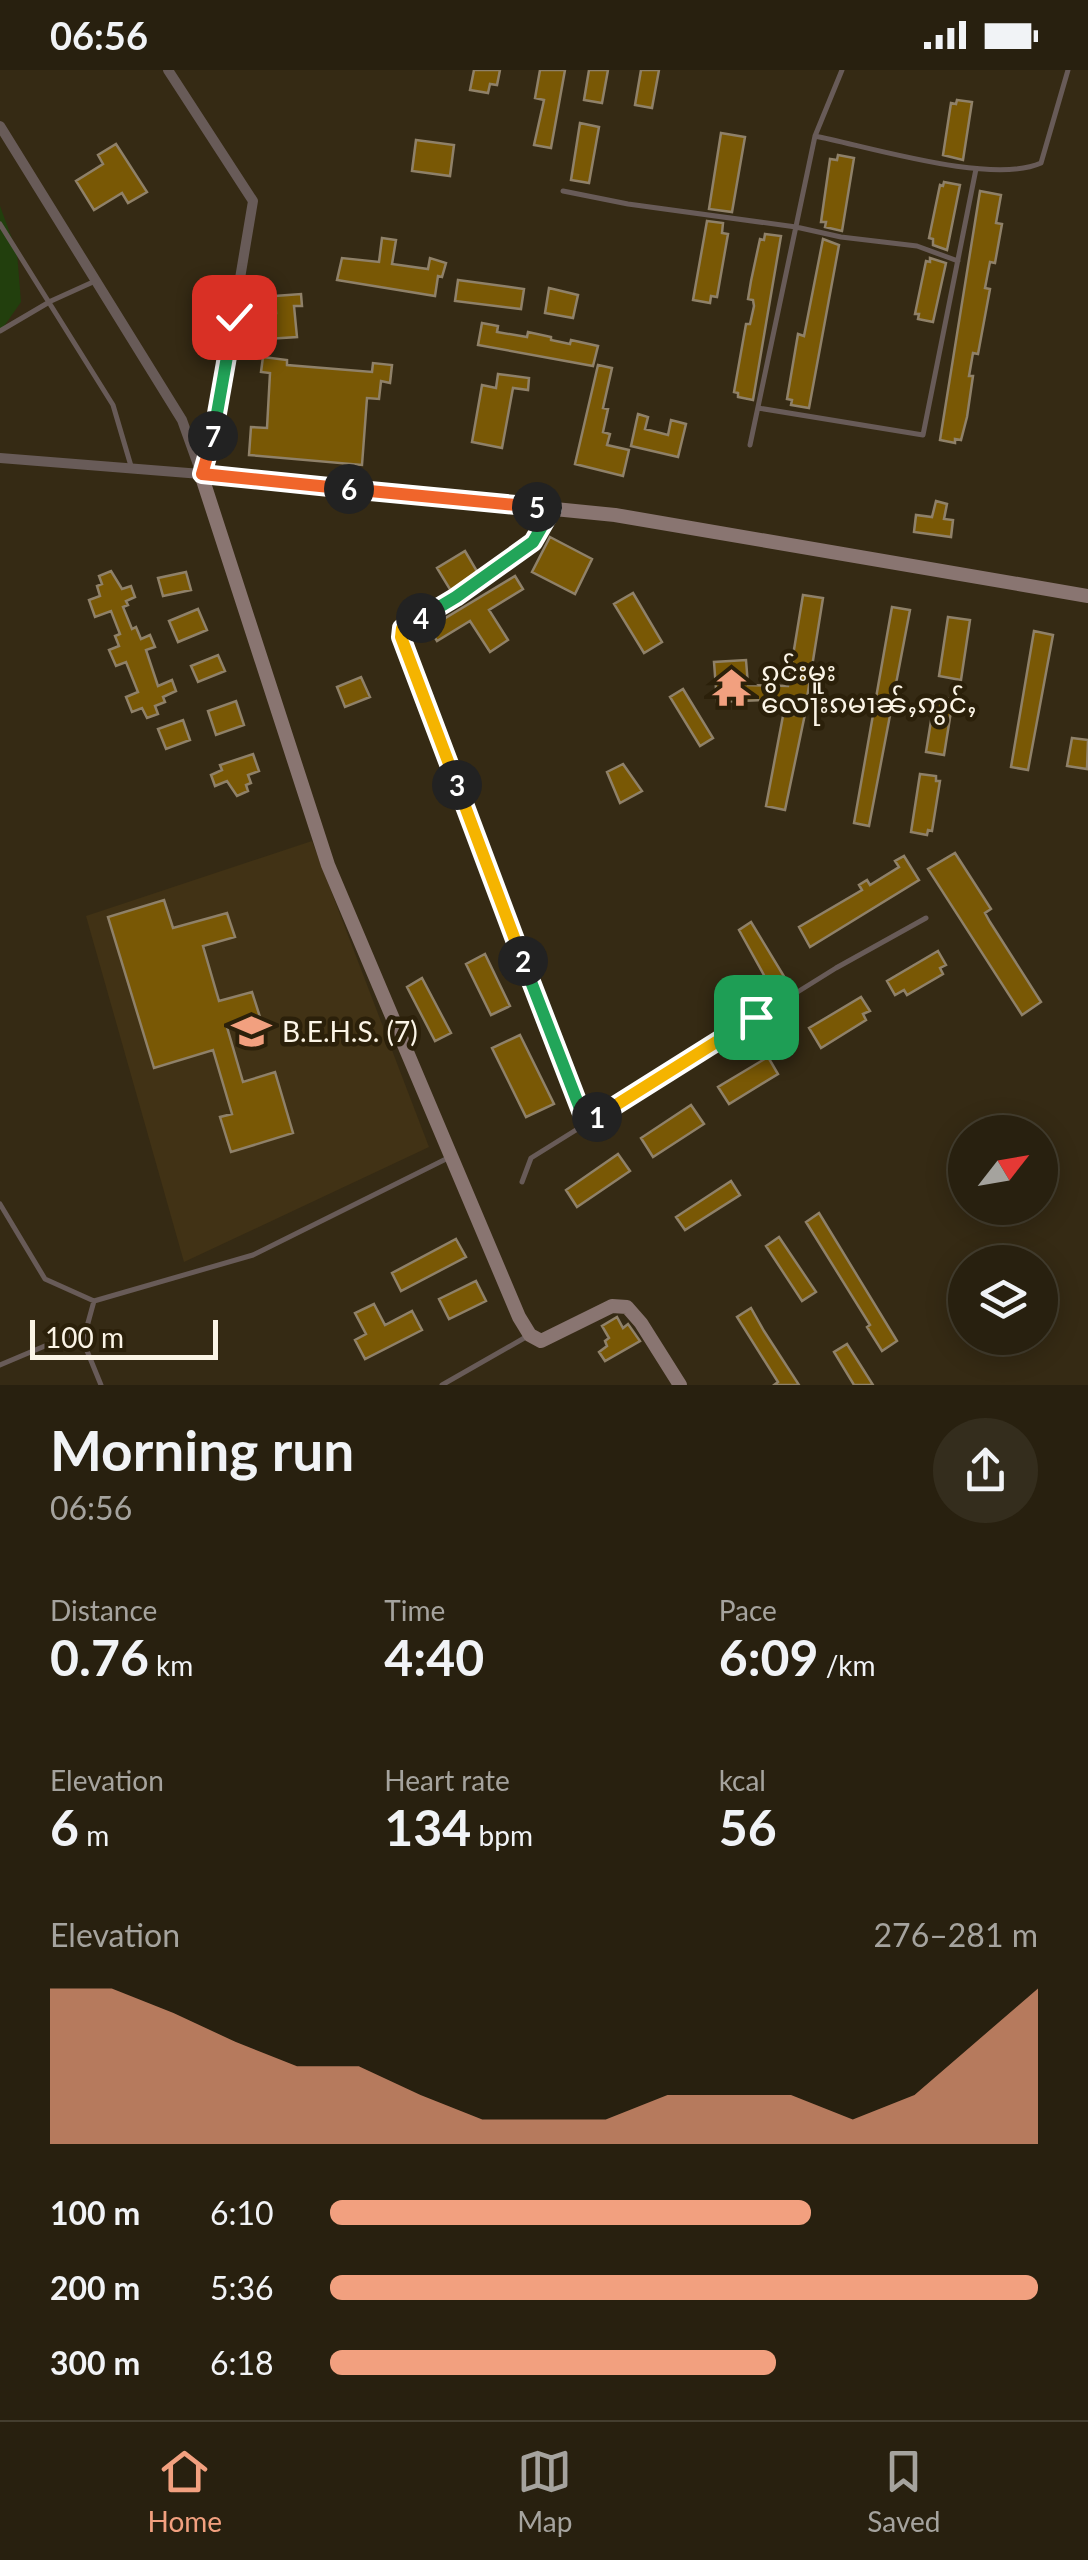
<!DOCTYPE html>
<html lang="en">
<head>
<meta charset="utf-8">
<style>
  body { margin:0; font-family:Lato,"Noto Sans Myanmar",sans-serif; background:#342d1d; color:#f1f3f6; height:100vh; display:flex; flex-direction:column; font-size:38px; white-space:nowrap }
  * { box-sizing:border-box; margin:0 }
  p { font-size:32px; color:#a5a39e }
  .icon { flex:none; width:55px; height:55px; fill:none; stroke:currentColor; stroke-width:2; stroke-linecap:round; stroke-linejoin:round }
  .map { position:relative; height:1315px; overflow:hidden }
  .side { display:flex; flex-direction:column; background:#28200f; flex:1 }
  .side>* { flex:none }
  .needle { width:65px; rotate:59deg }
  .fabs { position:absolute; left:948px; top:1045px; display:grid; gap:20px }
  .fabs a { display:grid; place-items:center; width:110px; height:110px; border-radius:50%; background:#28200f; box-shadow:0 5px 25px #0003,0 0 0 2px #443e2f; font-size:50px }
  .scale { position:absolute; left:30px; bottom:25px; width:188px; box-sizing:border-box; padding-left:10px; border:5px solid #fbf4e6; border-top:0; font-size:28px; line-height:35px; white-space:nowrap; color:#fbf4e6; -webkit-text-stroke:8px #2b200a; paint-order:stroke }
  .pin { position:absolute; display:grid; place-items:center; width:85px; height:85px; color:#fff; margin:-42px; border-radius:20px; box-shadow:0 5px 15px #0006 }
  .km { position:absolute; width:50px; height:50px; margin:-25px; border-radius:50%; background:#222; color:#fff; font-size:28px; line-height:50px; text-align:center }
  .round { display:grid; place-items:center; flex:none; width:105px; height:105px; border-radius:52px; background:#342d1d }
  .headline { display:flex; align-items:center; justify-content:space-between; height:170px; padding:0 50px }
  h1 { font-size:55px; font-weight:700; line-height:75px }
  .metrics { display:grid; grid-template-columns:repeat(3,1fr); gap:15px; height:170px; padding:10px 50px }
  .metrics div { display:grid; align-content:center }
  .metrics b { font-size:50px; font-weight:700 }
  .metrics small { font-size:28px; font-weight:400 }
  .metrics p { font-size:28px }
  .chart { height:280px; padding:20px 50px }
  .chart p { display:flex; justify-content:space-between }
  .chart svg { width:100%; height:180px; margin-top:10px; fill:#f2a07f; opacity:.7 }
  ul { padding:0 50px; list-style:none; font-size:32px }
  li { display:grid; grid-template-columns:160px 120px 1fr; align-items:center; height:75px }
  li i { height:25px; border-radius:12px; background:#f2a07f }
  .status { display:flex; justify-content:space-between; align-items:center; height:70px; padding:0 50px; background:#28200f; direction:ltr }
  .status svg { height:28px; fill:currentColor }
  .tabs { display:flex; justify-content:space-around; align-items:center; height:140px; border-top:2px solid #443e2f; background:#28200f; font-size:28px; color:#a5a39e }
  .tabs a { display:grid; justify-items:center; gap:5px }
  .tabs .selected { color:#f2a07f }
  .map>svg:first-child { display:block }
  .built { fill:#413215 }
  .green { fill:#223f0d }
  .building { fill:#795805; stroke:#8f8169; stroke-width:2.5 }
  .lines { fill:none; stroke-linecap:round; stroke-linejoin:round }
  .lane { stroke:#685b58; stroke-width:5 }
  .street { stroke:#685b58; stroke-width:10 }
  .secondary { stroke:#897571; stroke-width:14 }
  .split-1-casing { stroke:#fff; stroke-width:20 }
  .split-2-casing { stroke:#fff; stroke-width:20 }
  .split-3-casing { stroke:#fff; stroke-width:20 }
  .split-4-casing { stroke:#fff; stroke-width:20 }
  .split-5-casing { stroke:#fff; stroke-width:20 }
  .split-6-casing { stroke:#fff; stroke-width:20 }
  .split-7-casing { stroke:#fff; stroke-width:20 }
  .split-8-casing { stroke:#fff; stroke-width:20 }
  .split-1 { stroke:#f5b400; stroke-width:12 }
  .split-2 { stroke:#22a559; stroke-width:12 }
  .split-3 { stroke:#f5b400; stroke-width:12 }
  .split-4 { stroke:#f5b400; stroke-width:12 }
  .split-5 { stroke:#22a559; stroke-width:12 }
  .split-6 { stroke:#f0652b; stroke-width:12 }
  .split-7 { stroke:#f0652b; stroke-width:12 }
  .split-8 { stroke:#22a559; stroke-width:12 }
  .labels { text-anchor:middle; stroke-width:9; stroke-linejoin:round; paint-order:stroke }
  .poi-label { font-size:28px; fill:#fbf4e6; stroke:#2b200a; text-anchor:start }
</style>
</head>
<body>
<div class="status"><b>06:56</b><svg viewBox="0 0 49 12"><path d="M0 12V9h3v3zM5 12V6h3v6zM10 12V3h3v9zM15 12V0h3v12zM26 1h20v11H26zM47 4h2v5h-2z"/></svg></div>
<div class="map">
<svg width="1088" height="1315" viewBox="0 0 1088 1315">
  <rect width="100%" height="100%" fill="#352a14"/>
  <path class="built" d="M312 771 429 1077 184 1192 86 846Z"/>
  <path class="green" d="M0 136 17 182 21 232 0 262Z"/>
  <path class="building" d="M474 0H500L497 15 490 14 488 23 470 20Z
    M540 0H565L551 78 534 75 544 30 535 28Z
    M589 0H608L602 33 584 30Z
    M641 0H659L652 38 635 35Z
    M957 30 972 32 963 90 943 85 951 33 956 34Z
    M580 53 599 57 589 113 571 110Z
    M721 63 745 67 732 142 709 139Z
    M416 70 454 75 450 106 412 101Z
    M116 74 147 122 128 133 122 123 94 140 76 111 103 94 98 85Z
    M838 85 854 88 842 161 825 157 826 152H821L830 89 837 90Z
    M944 112 960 115 947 180 933 175V169L929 168 940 115 943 116Z
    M980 121 1001 125 996 153 1002 154 995 193 990 192 985 218 990 219 978 284 973 283 969 306H973L967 347 961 370 955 369V373L940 370Z
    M707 151 723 153 722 163 728 164 717 227 711 226 710 233 693 230Z
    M765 164 781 166 753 330 738 327V323L734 322 746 254H750L754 236 753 230 748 229 751 211 760 169 764 170Z
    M382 168 396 170 392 194 428 199 430 188 446 193 442 207 438 206 435 226 337 210 342 188 379 192Z
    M823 169 839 175 809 338 791 335 792 330 787 329 798 264 804 266Z
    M930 188 946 193 933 252 918 249 919 244H915L926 191 930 192Z
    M458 210 524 219 521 239 455 231Z
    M549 218 578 225 573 248 545 243Z
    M301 224 302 236H294L297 267 267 269 265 243H276L275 226Z
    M482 253 498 256 497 262 527 267 528 262 551 267V270L570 274 571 270 598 276 593 296 478 275Z
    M263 287 287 290V295L372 302 373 293 392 295 390 313 381 311 379 329 367 328 362 395 249 385 251 357 267 358 270 303 261 302Z
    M598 295 612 298 603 338 608 339 603 362 610 364 607 375 629 380 623 406 575 394Z
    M498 304 529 308 528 320 513 318 502 378 472 372 482 315 496 318Z
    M638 344 648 347 645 359 668 365 671 350 686 354 678 387 631 376Z
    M936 431 947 434 944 449 953 450 951 467 914 462 916 445 932 447Z
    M550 467 592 489 575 524 532 502Z
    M465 481 478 503 451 521 437 498Z
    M111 501 122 519 131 516 135 527 126 531 128 535 123 537 132 559 136 557 141 569 150 565 155 577 146 580 158 616 172 610 176 621 163 627 165 632 155 636 158 644 147 648 142 638 132 642 126 627 138 622 126 592 116 596 109 580 119 576 115 566 120 564 111 541 95 547 89 530 100 526 97 516 102 514 99 506Z
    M186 502 191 520 163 526 158 508Z
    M515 506 523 519 489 540 508 570 490 582 470 551 437 571 429 558Z
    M633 523 662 572 644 583 614 534Z
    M803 525 823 528 807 628 717 632 714 592 746 590 748 615 788 616Z
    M892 537 910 540 869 756 854 753Z
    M198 539 207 560 178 572 169 551Z
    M948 547 970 550 961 610 939 606Z
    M1034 561 1053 565 1028 700 1011 697Z
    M218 585 225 601 198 612 191 596Z
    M361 607 370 627 345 637 337 617Z
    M683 619 713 668 700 676 670 627Z
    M935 626 953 629 944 685 926 682Z
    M236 631 244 655 216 665 208 641Z
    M805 644 785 740 766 736 783 646Z
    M183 650 190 670 166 679 158 659Z
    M1072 668 1088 670 1087 699 1067 696Z
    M253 684 259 701 248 705 251 713 246 715 248 721 237 726 227 711 215 716 211 705 222 700 220 695Z
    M623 694 642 721 620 733 607 702Z
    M920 704 936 706V711H940L932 761 928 760 927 765 911 762Z
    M955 783 991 839 985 843 990 852 1041 932 1022 945 928 799Z
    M904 786 919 810 810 877 799 857 862 820 859 815 867 810 870 815 899 797 895 791Z
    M164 830 173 858 227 843 235 867 203 876 219 931 252 922 260 947 227 957 243 1012 275 1002 293 1063 231 1082 220 1047 232 1044 213 980 154 998 108 847Z
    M751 852 785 908 770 916 739 860Z
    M938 881 946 895 940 898 943 904 907 925 904 920 895 925 887 911Z
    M485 884 510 936 491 945 466 894Z
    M422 908 451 963 435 971 407 917Z
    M861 927 870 941 863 944 866 950 821 978 809 958Z
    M520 965 554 1034 526 1047 492 978Z
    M768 987 778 1004 729 1034 718 1017Z
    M691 1035 704 1054 653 1087 641 1068Z
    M618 1084 630 1101 577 1137 566 1120Z
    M731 1111 740 1125 685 1160 676 1147Z
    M819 1143 897 1271 882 1281 867 1257 870 1255 806 1152Z
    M779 1167 816 1222 802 1231 766 1176Z
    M456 1169 466 1187 401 1221 392 1203Z
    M476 1211 486 1231 449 1249 439 1229Z
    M374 1234 385 1255 412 1241 422 1260 365 1289 355 1270 366 1264 355 1243Z
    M751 1238 764 1261 799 1315H774L778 1312 737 1247Z
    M617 1247 623 1258 628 1254 640 1271 605 1291 599 1282 607 1276 605 1271 609 1268 602 1256Z
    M847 1274 861 1296 873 1315H854L834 1282Z"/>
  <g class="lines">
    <path class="lane" d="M842 0 815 66C870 77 992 115 1041 93L1068 0
      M563 121 628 134 796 157 841 167 917 176 958 191
      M0 154 113 335 131 396
      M0 261 51 231 93 212
      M758 338 923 365 976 99
      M750 375 815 66
      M550 442 533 472 456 527 402 558 401 567 585 1054
      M522 1112 531 1088 836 898 926 848
      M0 1134 45 1209 94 1231
      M0 1295 85 1259
      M101 1315 83 1271 94 1231 253 1185 448 1088
      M442 1315 526 1267"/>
    <path class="street" d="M168 0 253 131 214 363 201 404
      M0 56 182 350 201 403
      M0 388 201 404"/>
    <path class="secondary" d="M680 1315 641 1253 627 1237 612 1236 541 1271 530 1265 519 1247 328 795 201 404 615 445 1088 526"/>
  </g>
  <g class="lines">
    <defs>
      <path id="split-1" d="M597 1047 756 947"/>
      <path id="split-2" d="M523 891 586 1054 597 1047"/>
      <path id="split-3" d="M457 715 523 891"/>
      <path id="split-4" d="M421 548 402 558 401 567 457 715"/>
      <path id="split-5" d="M421 548 456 527 533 472 552 439 537 437"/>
      <path id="split-6" d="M349 419 537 437"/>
      <path id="split-7" d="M213 366 202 404 349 419"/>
      <path id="split-8" d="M213 366 234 247"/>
    </defs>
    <use href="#split-1" class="split-1-casing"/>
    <use href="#split-2" class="split-2-casing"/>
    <use href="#split-3" class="split-3-casing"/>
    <use href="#split-4" class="split-4-casing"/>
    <use href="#split-5" class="split-5-casing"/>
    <use href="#split-6" class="split-6-casing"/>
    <use href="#split-7" class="split-7-casing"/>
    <use href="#split-8" class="split-8-casing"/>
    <use href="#split-1" class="split-1"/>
    <use href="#split-2" class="split-2"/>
    <use href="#split-3" class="split-3"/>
    <use href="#split-4" class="split-4"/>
    <use href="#split-5" class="split-5"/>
    <use href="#split-6" class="split-6"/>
    <use href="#split-7" class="split-7"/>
    <use href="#split-8" class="split-8"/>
  </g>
  <defs>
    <symbol id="temple-bare" viewBox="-9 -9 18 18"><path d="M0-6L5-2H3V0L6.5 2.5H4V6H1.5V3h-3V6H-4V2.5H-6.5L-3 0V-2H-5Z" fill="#f2a07f" stroke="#2b200a" stroke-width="2.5" paint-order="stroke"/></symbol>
    <symbol id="school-bare" viewBox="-9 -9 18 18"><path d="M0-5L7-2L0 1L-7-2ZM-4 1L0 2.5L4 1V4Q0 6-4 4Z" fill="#f2a07f" stroke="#2b200a" stroke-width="2.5" paint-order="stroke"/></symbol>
  </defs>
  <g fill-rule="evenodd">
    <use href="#temple-bare" x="704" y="590" width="55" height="55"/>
    <use href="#school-bare" x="224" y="934" width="55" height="55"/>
  </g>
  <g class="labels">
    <g class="poi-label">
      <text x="761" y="611">ၵွင်းမူး<tspan x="761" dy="32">လေႃးၵမၢၼ်ႇဢွင်ႇ</tspan></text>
      <text x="282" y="972">B.E.H.S. (7)</text>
    </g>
  </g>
</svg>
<div class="fabs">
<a><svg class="needle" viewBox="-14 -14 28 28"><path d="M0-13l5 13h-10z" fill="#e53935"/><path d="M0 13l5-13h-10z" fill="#a5a39e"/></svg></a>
<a><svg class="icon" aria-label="layers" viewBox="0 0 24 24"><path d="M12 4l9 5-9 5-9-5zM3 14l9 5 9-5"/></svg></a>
</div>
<div class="scale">100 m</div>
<div class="pin" style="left:756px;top:947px;background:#1e9e55"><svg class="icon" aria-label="arrive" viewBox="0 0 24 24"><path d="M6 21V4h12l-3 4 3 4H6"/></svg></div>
<div class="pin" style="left:234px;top:247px;background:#d93025"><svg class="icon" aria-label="check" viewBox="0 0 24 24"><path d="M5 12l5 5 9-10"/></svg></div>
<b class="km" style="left:597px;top:1047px">1</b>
<b class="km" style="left:523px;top:891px">2</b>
<b class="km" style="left:457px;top:715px">3</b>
<b class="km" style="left:421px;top:548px">4</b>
<b class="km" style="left:537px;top:437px">5</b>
<b class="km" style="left:349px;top:419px">6</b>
<b class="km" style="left:213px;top:366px">7</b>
</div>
<section class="side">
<div class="headline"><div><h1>Morning run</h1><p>06:56</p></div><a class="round"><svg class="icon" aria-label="share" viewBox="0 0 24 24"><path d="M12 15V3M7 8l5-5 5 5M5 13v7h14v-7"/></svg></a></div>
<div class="metrics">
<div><p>Distance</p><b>0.76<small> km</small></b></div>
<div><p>Time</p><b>4:40</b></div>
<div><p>Pace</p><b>6:09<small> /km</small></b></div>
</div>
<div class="metrics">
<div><p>Elevation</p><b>6<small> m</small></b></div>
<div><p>Heart rate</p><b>134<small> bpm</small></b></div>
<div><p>kcal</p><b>56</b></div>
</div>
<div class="chart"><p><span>Elevation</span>276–281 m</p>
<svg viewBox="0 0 160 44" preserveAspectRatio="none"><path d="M0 44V6L10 6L20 12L30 19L40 25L50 25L60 32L70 38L80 38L90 38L100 32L110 32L120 32L130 38L140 32L150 19L160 6V44z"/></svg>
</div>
<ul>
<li><b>100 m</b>6:10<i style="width:68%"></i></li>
<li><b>200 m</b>5:36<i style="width:100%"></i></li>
<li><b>300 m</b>6:18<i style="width:63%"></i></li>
</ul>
</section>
<nav class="tabs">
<a class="selected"><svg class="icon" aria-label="home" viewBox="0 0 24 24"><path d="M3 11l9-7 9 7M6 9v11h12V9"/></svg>Home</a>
<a><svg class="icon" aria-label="map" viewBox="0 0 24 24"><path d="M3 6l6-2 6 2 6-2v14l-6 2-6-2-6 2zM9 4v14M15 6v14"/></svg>Map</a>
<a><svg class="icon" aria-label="saved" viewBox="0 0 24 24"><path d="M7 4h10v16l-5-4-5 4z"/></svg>Saved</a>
</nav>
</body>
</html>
